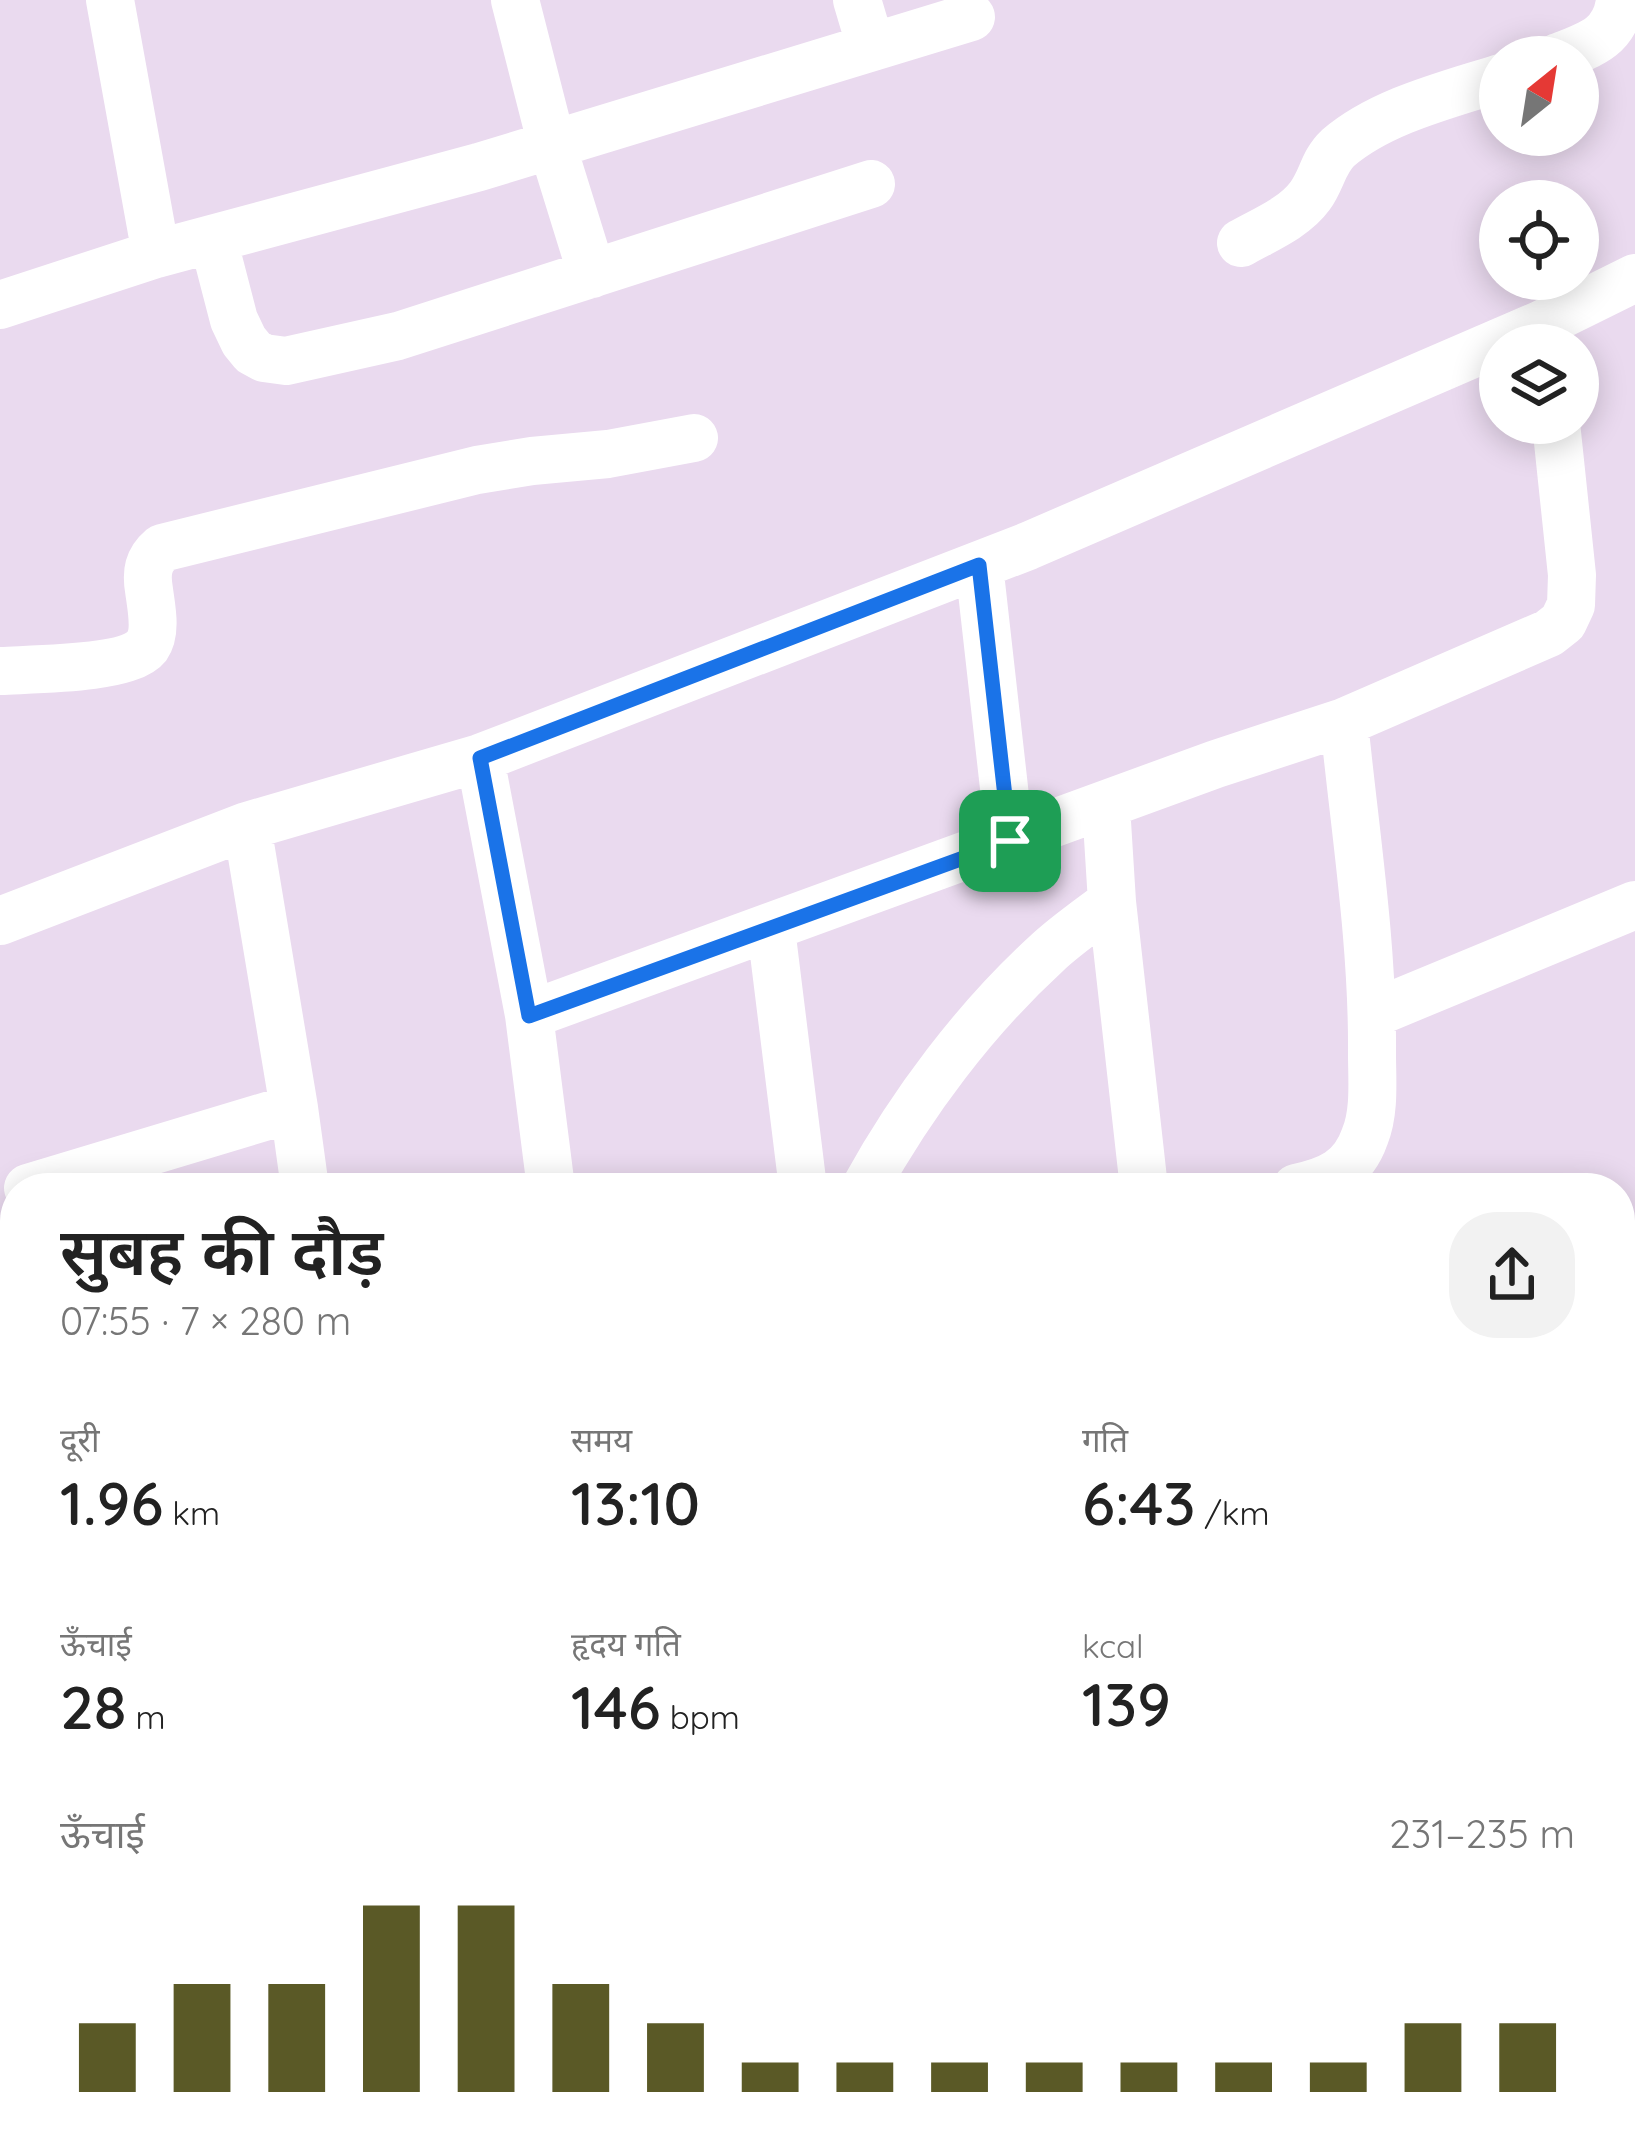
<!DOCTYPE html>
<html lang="hi">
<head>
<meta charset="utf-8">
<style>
  body { margin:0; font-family:Quicksand,"Noto Sans Devanagari",sans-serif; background:#f2f2f2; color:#222; height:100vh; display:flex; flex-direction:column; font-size:45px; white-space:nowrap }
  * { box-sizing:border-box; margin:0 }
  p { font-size:39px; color:#767676 }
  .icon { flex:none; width:66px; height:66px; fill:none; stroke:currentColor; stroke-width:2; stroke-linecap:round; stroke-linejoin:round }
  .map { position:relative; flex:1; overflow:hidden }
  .side { position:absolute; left:0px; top:1173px; width:1635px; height:975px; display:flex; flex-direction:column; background:#fff; border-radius:48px 48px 0 0; box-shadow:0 6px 30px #0003 }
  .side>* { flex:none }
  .needle { width:78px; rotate:30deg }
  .buttons { position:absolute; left:1479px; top:36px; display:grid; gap:24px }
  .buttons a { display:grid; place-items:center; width:120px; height:120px; border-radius:50%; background:#fff; box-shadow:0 6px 30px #0003; font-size:60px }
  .pin { position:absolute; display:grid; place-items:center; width:102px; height:102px; color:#fff; margin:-51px; border-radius:24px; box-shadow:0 6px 18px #0006 }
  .round { display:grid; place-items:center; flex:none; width:126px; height:126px; border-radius:48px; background:#f2f2f2 }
  .headline { display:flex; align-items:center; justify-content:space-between; height:204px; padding:0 60px }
  h1 { font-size:66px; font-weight:600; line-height:90px }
  .figures { display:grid; grid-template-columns:repeat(3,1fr); gap:18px; height:204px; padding:12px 60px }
  .figures div { display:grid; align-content:center }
  .figures b { font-size:60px; font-weight:600 }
  .figures small { font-size:33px; font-weight:400 }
  .figures p { font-size:33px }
  .chart { height:336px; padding:24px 60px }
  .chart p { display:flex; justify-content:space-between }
  .chart svg { width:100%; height:216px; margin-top:12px; stroke:#5a5926; stroke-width:6 }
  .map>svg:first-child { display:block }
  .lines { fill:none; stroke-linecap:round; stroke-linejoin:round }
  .minor { stroke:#fff; stroke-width:48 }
  .route-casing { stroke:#fff; stroke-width:24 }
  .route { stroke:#1a73e8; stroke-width:15 }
</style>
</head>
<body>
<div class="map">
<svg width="1635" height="2146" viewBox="0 0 1635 2146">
  <rect width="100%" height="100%" fill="#eadaef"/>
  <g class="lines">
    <path class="minor" d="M110 0 156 254
      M515 0 552 145 592 274
      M857 0 871 47
      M1558 57C1590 45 1616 37 1620 0
      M213 239 234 320 244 341 253 352 264 358 286 361 398 336 871 184
      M1241 243C1264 230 1294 218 1310 196 1322 180 1323 162 1338 148 1381 111 1447 95 1500 78
      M0 305 156 254 479 167 971 17
      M979 565 1010 841
      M0 671C31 669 128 670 147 646 157 632 151 606 149 590 146 572 148 560 162 548L477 470 532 461 608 454 694 438
      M480 758 529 1015 551 1188
      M1106 806 1112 902 1144 1188
      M247 826 294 1108 305 1188
      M0 921 247 826 480 758 1028 546 1542 324 1635 278
      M771 929 803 1188
      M1372 1014 1635 905
      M529 1015 1216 764 1344 722 1549 633 1563 622 1571 605 1572 575 1556 423
      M28 1188 294 1108
      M865 1188C912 1103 974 1020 1046 954 1066 935 1090 919 1112 902
      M1296 1188C1329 1181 1353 1171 1365 1136 1375 1111 1372 1080 1372 1054 1373 944 1355 832 1344 722
      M1620 1345 1635 1316
      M0 1872 15 1877
      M0 2034 15 2038
      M340 2133 388 2146
      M876 2146 878 2133
      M1373 2146 1376 2133"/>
  </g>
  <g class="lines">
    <defs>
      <path id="route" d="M979 565 1010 841 529 1016 480 758Z"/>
    </defs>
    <use href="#route" class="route-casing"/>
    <use href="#route" class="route"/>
  </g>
</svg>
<div class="buttons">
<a><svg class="needle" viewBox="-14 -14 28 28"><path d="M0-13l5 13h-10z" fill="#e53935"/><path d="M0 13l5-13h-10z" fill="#767676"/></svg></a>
<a><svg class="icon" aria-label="locate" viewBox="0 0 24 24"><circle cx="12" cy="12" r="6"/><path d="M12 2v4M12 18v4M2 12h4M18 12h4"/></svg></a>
<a><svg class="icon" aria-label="layers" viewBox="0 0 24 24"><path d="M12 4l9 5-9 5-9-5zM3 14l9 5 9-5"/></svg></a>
</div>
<div class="pin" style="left:1010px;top:841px;background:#1e9e55"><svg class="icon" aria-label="arrive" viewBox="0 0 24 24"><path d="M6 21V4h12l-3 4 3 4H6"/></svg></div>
<section class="side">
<div class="headline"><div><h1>सुबह की दौड़</h1><p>07:55 · 7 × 280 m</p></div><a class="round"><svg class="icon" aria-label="share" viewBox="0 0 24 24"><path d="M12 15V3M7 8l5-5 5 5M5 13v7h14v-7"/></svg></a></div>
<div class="figures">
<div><p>दूरी</p><b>1.96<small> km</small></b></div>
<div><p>समय</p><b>13:10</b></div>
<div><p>गति</p><b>6:43<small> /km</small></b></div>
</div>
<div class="figures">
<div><p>ऊँचाई</p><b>28<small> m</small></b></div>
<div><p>हृदय गति</p><b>146<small> bpm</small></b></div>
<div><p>kcal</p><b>139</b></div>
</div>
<div class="chart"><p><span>ऊँचाई</span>231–235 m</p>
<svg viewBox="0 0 160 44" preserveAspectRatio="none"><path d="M5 44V30M15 44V22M25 44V22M35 44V6M45 44V6M55 44V22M65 44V30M75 44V38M85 44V38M95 44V38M105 44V38M115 44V38M125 44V38M135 44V38M145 44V30M155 44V30"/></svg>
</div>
</section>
</div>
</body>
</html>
